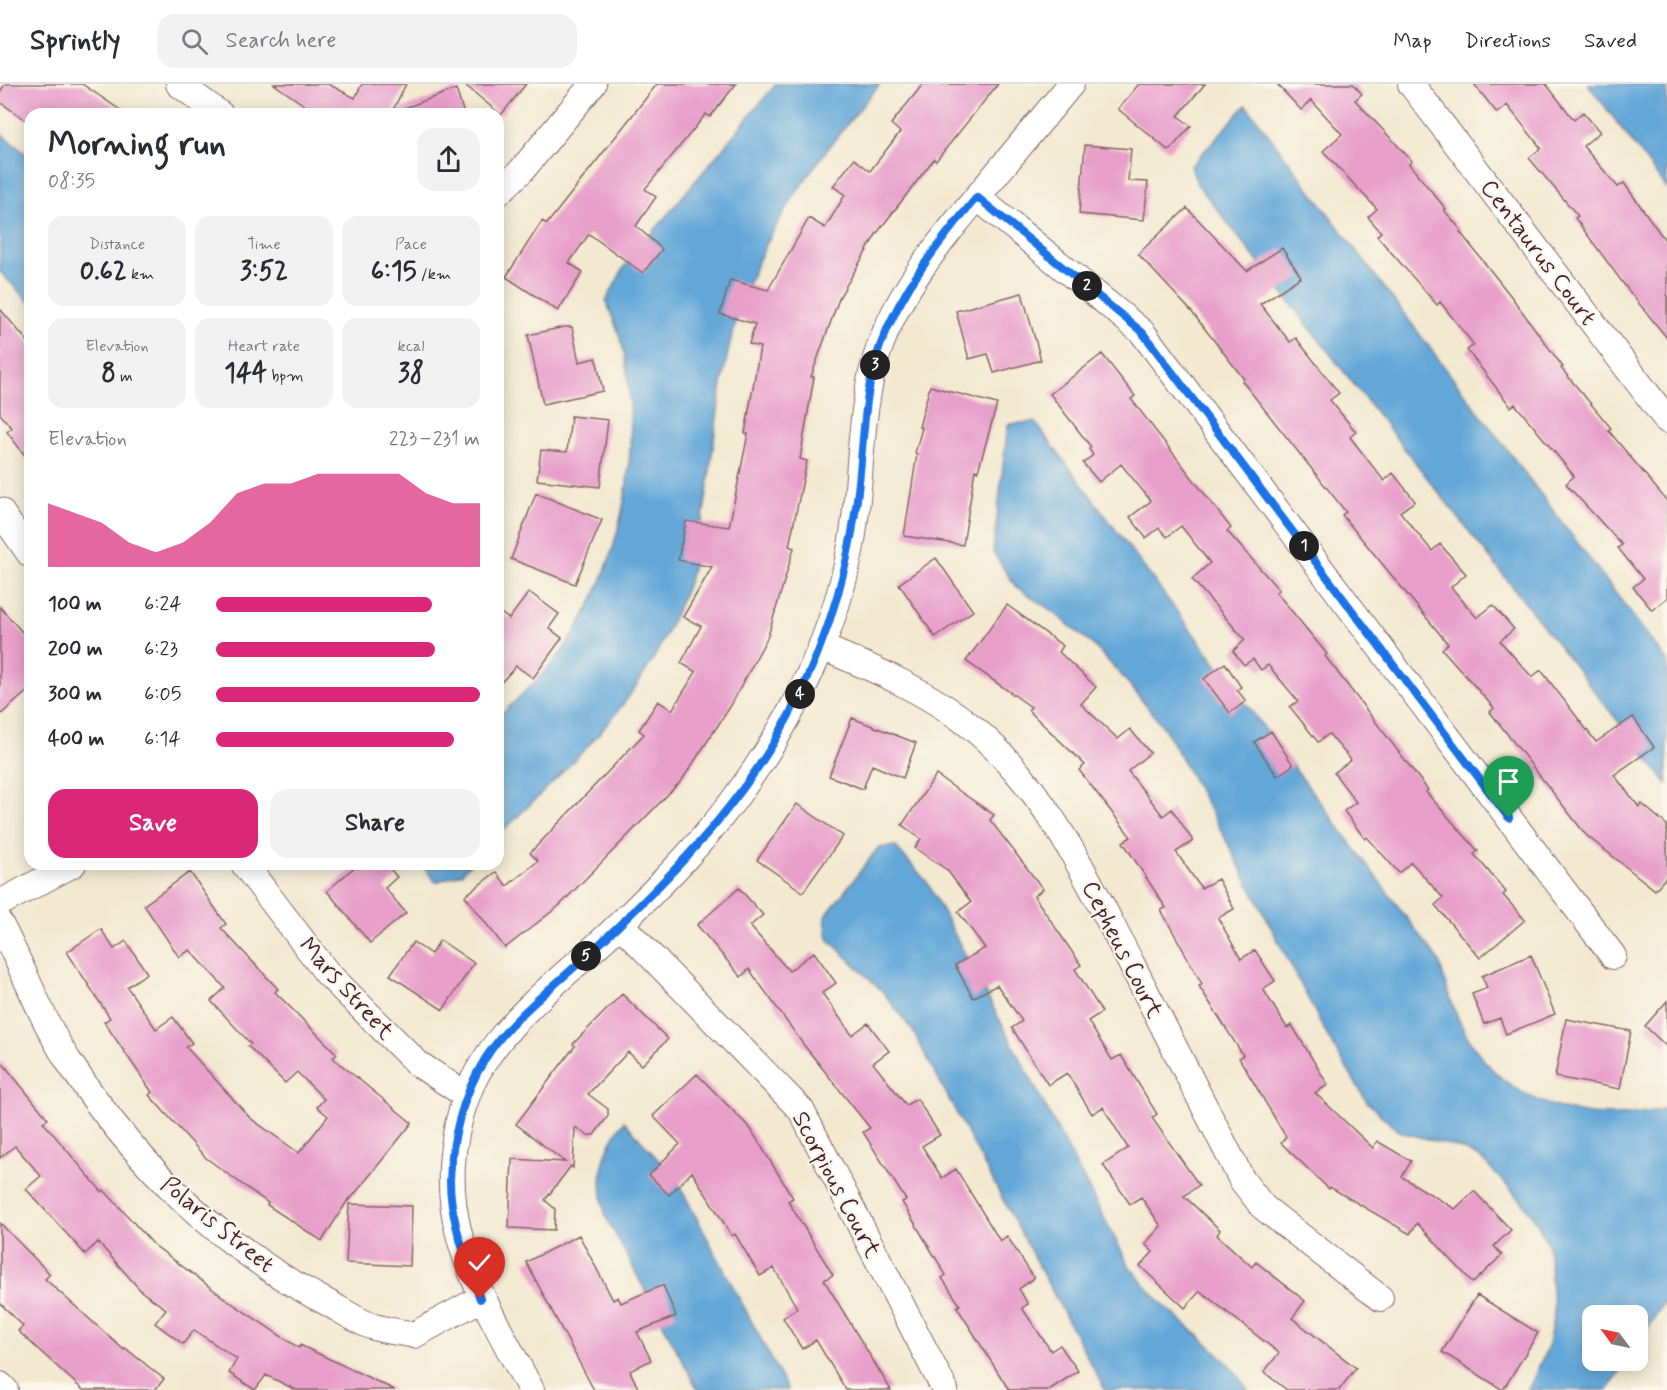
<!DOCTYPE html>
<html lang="en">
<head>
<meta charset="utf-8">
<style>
  body { margin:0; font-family:Mynerve,sans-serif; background:#f2f2f3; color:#2b2b33; height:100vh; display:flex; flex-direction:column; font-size:22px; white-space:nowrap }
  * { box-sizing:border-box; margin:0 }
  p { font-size:20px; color:#7c7c81 }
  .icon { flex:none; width:33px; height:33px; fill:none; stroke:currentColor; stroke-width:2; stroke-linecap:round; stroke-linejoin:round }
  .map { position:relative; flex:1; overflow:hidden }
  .panel { position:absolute; left:24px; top:24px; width:480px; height:762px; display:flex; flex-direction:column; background:#fff; border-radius:18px; box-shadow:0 3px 15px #0003 }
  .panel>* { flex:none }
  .needle { width:39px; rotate:303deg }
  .tools { position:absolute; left:1582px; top:1221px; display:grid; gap:12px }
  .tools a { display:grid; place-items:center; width:66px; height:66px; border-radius:12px; background:#fff; box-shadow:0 3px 15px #0003; font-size:30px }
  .pin { position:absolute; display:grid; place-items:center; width:51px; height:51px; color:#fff; margin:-62px -26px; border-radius:50% 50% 50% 0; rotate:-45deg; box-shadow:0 0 6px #0007 }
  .pin .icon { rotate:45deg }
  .km { position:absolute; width:30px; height:30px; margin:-15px; border-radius:50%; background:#222; color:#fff; font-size:16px; line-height:30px; text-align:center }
  .round { display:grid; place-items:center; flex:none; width:63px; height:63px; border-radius:18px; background:#f2f2f3 }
  .headline { display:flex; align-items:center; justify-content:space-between; height:102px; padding:0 24px }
  h1 { font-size:33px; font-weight:700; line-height:45px }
  .metrics { display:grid; grid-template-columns:repeat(3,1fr); gap:9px; height:102px; padding:6px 24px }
  .metrics div { display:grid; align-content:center; border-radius:15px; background:#f2f2f3; text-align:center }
  .metrics b { font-size:26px; font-weight:700 }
  .metrics small { font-size:16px; font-weight:400 }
  .metrics p { font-size:16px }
  .chart { height:168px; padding:12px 24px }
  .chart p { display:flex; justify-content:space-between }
  .chart svg { width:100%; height:108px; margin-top:6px; fill:#db2777; opacity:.7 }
  .primary-button { display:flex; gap:12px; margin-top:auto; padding:12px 24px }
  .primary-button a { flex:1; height:69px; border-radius:18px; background:#db2777; color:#fff; font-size:24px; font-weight:700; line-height:69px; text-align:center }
  .primary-button a+a { background:#f2f2f3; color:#2b2b33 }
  ul { padding:0 24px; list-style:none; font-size:20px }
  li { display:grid; grid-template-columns:96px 72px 1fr; align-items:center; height:45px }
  li i { height:15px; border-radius:8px; background:#db2777 }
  header { display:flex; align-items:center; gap:36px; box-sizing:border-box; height:84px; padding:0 30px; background:#fff; border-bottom:2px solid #e1e1e2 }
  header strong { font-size:28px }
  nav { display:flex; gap:33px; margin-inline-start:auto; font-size:21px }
  .search { width:420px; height:54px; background:#f2f2f3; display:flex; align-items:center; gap:15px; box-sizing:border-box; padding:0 21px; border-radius:18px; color:#7c7c81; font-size:22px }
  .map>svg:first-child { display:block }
  .water { fill:#63a7d8; stroke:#566382; stroke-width:1.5 }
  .building { fill:#e89fca }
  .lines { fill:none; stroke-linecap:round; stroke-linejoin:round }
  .street-casing { stroke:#856665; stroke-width:28 }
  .street { stroke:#fff; stroke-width:26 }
  .route-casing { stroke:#fff; stroke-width:12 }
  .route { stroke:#1a73e8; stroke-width:8 }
  .labels { text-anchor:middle; stroke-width:4.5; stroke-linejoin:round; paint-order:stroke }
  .street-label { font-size:24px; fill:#4a1f2b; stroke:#fbf7ec }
</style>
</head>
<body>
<header>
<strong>Sprintly</strong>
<div class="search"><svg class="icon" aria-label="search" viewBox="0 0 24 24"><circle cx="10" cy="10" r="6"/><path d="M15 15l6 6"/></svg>Search here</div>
<nav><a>Map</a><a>Directions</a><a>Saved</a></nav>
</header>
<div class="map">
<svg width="1667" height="1306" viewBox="0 0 1667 1306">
  <rect width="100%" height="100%" fill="#fbf7ec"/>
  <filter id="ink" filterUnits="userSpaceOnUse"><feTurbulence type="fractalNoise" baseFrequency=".0167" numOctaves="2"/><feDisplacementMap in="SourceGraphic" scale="12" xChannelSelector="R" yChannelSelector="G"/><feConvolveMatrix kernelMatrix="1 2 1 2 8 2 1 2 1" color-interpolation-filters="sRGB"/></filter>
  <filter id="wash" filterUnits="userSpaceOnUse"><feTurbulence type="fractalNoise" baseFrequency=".008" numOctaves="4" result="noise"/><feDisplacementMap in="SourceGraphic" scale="24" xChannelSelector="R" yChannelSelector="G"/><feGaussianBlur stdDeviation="1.35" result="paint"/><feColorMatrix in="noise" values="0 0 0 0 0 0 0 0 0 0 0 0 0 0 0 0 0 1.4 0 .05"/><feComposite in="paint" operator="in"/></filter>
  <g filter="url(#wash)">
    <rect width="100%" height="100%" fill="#f3e9d1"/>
    <path class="water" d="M776 0H880C807 88 748 162 726 278 712 348 710 420 691 489 685 511 673 535 663 556 625 635 559 691 498 752V634C519 612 546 590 564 565 623 480 641 374 625 273 622 254 613 235 606 217L624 183Z
      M1588 0H1667V105Z
      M1246 21 1667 577V700L1197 100 1191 82Z
      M0 49 30 73V219L0 188Z
      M1035 338 1439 877C1448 910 1458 943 1479 970 1523 1028 1600 1041 1667 1024V1214L1638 1259V1232H1593V1276L1627 1277 1608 1306H1528L1547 1265 1554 1231 1548 1161 1536 1137 1521 1116 1480 1074 1460 1064 1398 1047 1367 1018 1329 955 1216 737 1164 644 1124 594 1094 562 1052 527 1015 502 993 468 1008 340Z
      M895 762 927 798 1130 1183C1141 1195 1151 1210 1164 1221 1195 1251 1224 1268 1248 1306H1105L912 946 883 908 828 855 825 833 878 764Z
      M421 780H470L462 789 436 798Z
      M624 1037 677 1097 788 1306H698L606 1133C596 1094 601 1069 624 1037Z"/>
    <g id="blocks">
      <path class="building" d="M5 0H82L126 30H47L36 23 27 37 0 18V8Z
        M274 0H328L355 14 362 0H406L391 30H317Z
        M464 0H526L501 31Z
        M657 0H736L710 33 706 30 645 105 656 113 636 142 662 165 643 189 589 150 569 179 583 188 558 227 506 193 542 137 547 140Z
        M923 0H998L936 77 934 75 877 149 840 212 811 293H814L800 375 807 377 789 462 794 464 768 552 730 623 682 696 560 821 505 864 465 812 496 788 507 802 538 777 530 769 644 650 639 646 658 617 672 626 696 588 681 579 701 542 683 533 712 483 678 476 686 437 729 443 748 350 745 349 760 263 749 260 755 240 720 230 730 196 768 206 809 134 825 144 845 111 833 102 854 75 870 87 900 48 891 40Z
        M1139 0H1205L1178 32 1191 42 1169 67 1118 25Z
        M1277 0H1353L1362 10 1355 16 1412 77 1409 80 1446 125 1444 126 1462 147 1460 148 1510 211 1563 283 1561 284 1611 344 1608 346 1667 417V514L1652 526 1633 503 1643 495 1618 464 1622 461 1566 400 1574 392 1515 320 1511 323 1467 266 1474 261 1440 218 1437 221 1377 152 1381 148 1368 133 1377 125 1323 67 1342 50 1311 16 1301 26Z
        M1474 0H1546L1574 36 1583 28 1600 48 1583 62 1618 103 1624 99 1667 159V254L1628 206 1575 134 1578 132 1529 74 1541 64 1507 21 1497 29Z
        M456 5 464 30H394V28Z
        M1085 61 1131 65 1128 97 1148 98 1144 136 1079 130Z
        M1187 124 1247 187 1282 164 1301 193 1260 220 1290 258 1296 254 1339 309 1330 316 1356 348 1350 353 1384 397 1393 389 1415 417 1400 428 1432 467 1440 460 1466 490 1451 503 1477 534 1493 521 1514 545 1500 557 1532 593 1541 586 1596 658 1633 633 1654 663 1614 691 1639 723 1642 720 1667 741V792L1655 806 1586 751 1490 628 1494 624 1442 565 1448 560 1342 431 1346 428 1242 297 1244 295 1191 227 1138 170Z
        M1022 209 1041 276 994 289 988 270 969 275 956 227Z
        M0 225 30 260V378L7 348 12 344 0 330Z
        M564 243H572L579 278 596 274 603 307 543 320 528 251Z
        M1102 270 1135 312 1131 315 1231 444 1227 447 1279 506 1276 508 1327 570 1325 572 1428 706 1426 708 1478 767 1474 770 1506 808 1503 811 1525 836 1480 874 1435 821 1443 814 1411 778 1399 789 1367 753 1365 755 1344 727 1356 718 1334 689 1351 676 1329 650 1318 658 1290 623 1298 617 1268 581 1261 586 1253 575 1244 581 1233 567 1245 556 1192 495 1210 479 1181 442 1167 453 1159 444 1146 454 1130 433 1151 417 1121 380 1099 398 1083 379 1093 371 1089 365 1091 363 1050 310Z
        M930 302 997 320 978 387 975 386 963 461 904 452 917 370 915 369 922 344 919 343Z
        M571 332 608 336 600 403 537 396 541 366 567 368Z
        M536 409 602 436 575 500 511 475Z
        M936 474 973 527 935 553 899 500Z
        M529 508 559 530 549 544 562 554 533 594 516 582 498 602V527L509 535Z
        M1007 521 1063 562 1059 568 1096 603 1081 620 1118 655 1130 645 1150 669 1128 687 1163 732 1172 725 1193 757 1176 768 1201 804 1218 795 1234 825 1218 834 1241 875 1255 866 1275 897 1263 905 1287 944 1292 941 1328 1001 1315 1009 1373 1064 1377 1057 1411 1077 1402 1093 1455 1125 1474 1107 1511 1146 1494 1162 1502 1171 1473 1199 1417 1139 1410 1150 1330 1103 1329 1105 1281 1059 1286 1053 1239 974 1243 971 1199 902 1202 900 1161 826 1166 824 1123 758 1131 753 1079 686 1085 681 1028 626 1031 623 966 577Z
        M0 523 30 557V605L0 631Z
        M1225 579 1241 603 1237 606 1246 617 1230 629 1204 595Z
        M852 634 916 659 903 694 872 681 863 705 829 692Z
        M1271 647 1293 681 1277 692 1254 658Z
        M936 691 994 731 990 736 1043 805 1034 812 1081 881 1075 885 1102 928 1088 937 1112 976 1121 971 1157 1030 1152 1034 1199 1101 1184 1112 1220 1146 1217 1151 1252 1183 1256 1178 1305 1217 1292 1234 1356 1284 1339 1306H1287L1264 1288 1279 1269 1200 1207 1185 1224 1140 1182 1153 1168 1145 1160 1161 1142 1141 1113 1130 1120 1103 1081 1128 1064 1103 1023 1092 1030 1067 989 1048 1001 1012 944 1022 937 997 901 973 914 955 881 985 864 958 828 971 818 947 786 915 764 921 755 902 741Z
        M797 720 843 752 803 808 757 776Z
        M358 780H386L397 793 385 804 406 829 370 859 327 807Z
        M190 788 226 840 221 844 278 905 275 908 337 970 333 974 412 1039 349 1117V1114L322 1157 267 1121 268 1119 206 1074 149 1011 152 1008 104 938 110 934 67 868 101 845 114 865 126 857 147 889 127 903 156 945 173 933 192 959 186 963 250 1034 299 1069 328 1032 317 1023 324 1015 297 988 285 999 248 962 251 960 211 917 225 904 190 866 179 873 144 821Z
        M739 804 763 831 750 842 789 887 814 868 836 899 822 909 852 951 868 939 889 967 873 979 906 1021 917 1015 940 1051 922 1062 942 1094 956 1085 1000 1157 1007 1152 1034 1194 1019 1205 1028 1220 1022 1224 1051 1267 1060 1261 1078 1287 1049 1306H1009L957 1223 960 1221 942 1194 946 1191 902 1118 906 1116 863 1048 870 1044 803 960 749 885 741 893 697 841Z
        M440 856 474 879 443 926 390 891 413 858 431 870Z
        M1531 871 1555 930 1506 950 1500 934 1484 940 1472 910 1487 904 1482 892Z
        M622 910 668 955 642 981 628 968 588 1010 608 1025V1032L594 1051H587L575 1043 573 1084 571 1082 545 1116 555 1125 554 1146 509 1144 512 1075 565 1078 516 1040 575 962 573 960Z
        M1667 917V963L1645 942Z
        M1566 935 1631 947 1620 1005 1555 993Z
        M0 976 48 1035 43 1038 102 1108 104 1106 154 1161 227 1216 299 1264 300 1261 395 1306H296L266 1291 255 1306 229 1289 237 1275 194 1246 183 1260 155 1239 166 1225 142 1208 98 1158 85 1170 26 1105 41 1092 15 1062 0 1074Z
        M697 990 750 1044 793 1114 788 1117 833 1191 824 1196 891 1306H846L816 1256 802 1265 783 1234 797 1224 774 1184 760 1192 735 1150 732 1152 692 1088 669 1111 649 1091 680 1060 653 1032Z
        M349 1120 412 1122 410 1182 346 1179Z
        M0 1139 50 1190 45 1195 124 1266 125 1264 164 1295 155 1306H83L18 1247 23 1242 0 1219Z
        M579 1151 613 1216 618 1213 621 1219 663 1201 676 1232 637 1248 651 1276 630 1287 639 1306H594L526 1178Z
        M1477 1211 1538 1249 1503 1306 1442 1268Z"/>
    </g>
  </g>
  <g filter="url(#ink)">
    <use href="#blocks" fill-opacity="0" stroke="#856665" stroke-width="1.5"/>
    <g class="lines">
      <defs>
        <path id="street" d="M179 0 220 30
          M1411 0 1667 336
          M498 109 522 86 593 0
          M977 113 1142 248 1613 872
          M0 427 30 470
          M821 563C873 584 929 608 973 644 1047 705 1089 798 1132 881 1169 953 1205 1024 1242 1096L1263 1123 1380 1214
          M244 780 327 889 417 979 467 1012
          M0 819 73 780
          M0 840C24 885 41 935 69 978 135 1079 222 1165 330 1220 344 1228 359 1238 374 1243 387 1247 401 1248 414 1251L480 1215
          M620 840 801 1026 945 1306
          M0 1301 5 1306
          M531 1306C479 1207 424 1128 467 1011 493 942 567 892 619 841 665 797 710 751 746 699 796 629 835 547 851 462 863 397 857 328 879 265 900 204 942 155 983 106 1012 71 1042 35 1071 0"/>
      </defs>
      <use href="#street" class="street-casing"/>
      <use href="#street" class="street"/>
    </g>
  </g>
  <g class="lines" filter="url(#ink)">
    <defs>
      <path id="route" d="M480 1215C468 1177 450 1138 450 1097 451 1057 463 1010 485 975 510 935 553 903 588 871 656 807 724 740 773 660 819 582 848 498 858 407 864 359 863 309 880 262 902 205 938 159 977 113L1142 248 1509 734"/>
    </defs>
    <use href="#route" class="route-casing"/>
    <use href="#route" class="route"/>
  </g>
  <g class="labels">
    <g class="street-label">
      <text transform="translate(1539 168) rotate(53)" y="8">Centaurus Court</text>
      <text transform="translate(1123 865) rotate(63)" y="8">Cepheus Court</text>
      <text transform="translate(347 904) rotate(48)" y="8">Mars Street</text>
      <text transform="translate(837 1100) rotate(62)" y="8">Scorpious Court</text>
      <text transform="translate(218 1140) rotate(39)" y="8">Polaris Street</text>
    </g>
  </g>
</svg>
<div class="tools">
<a><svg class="needle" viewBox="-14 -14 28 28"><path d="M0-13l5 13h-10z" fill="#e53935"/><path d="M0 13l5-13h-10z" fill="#7c7c81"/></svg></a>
</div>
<div class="pin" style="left:1509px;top:734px;background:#1e9e55"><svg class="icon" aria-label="arrive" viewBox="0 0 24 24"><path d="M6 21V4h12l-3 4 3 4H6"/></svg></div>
<div class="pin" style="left:480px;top:1215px;background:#d93025"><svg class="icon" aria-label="check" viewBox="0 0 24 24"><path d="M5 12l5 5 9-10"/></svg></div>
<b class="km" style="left:1304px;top:462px">1</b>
<b class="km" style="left:1087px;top:202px">2</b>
<b class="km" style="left:875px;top:281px">3</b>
<b class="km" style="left:800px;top:610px">4</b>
<b class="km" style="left:586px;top:872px">5</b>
<section class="panel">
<div class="headline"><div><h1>Morning run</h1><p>08:35</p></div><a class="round"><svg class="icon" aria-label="share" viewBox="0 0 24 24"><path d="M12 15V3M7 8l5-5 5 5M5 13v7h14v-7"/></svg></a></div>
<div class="metrics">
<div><p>Distance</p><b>0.62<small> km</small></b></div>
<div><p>Time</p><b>3:52</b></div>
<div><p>Pace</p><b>6:15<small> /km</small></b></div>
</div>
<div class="metrics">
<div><p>Elevation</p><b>8<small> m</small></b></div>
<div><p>Heart rate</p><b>144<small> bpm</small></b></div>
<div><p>kcal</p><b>38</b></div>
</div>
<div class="chart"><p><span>Elevation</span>223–231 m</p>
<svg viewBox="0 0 160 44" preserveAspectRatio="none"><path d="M0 44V18L10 22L20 26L30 34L40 38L50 34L60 26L70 14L80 10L90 10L100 6L110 6L120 6L130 6L140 14L150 18L160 18V44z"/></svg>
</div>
<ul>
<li><b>100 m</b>6:24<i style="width:82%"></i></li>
<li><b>200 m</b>6:23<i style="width:83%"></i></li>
<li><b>300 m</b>6:05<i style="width:100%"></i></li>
<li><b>400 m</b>6:14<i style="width:90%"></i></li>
</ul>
<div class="primary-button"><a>Save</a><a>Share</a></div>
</section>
</div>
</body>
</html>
